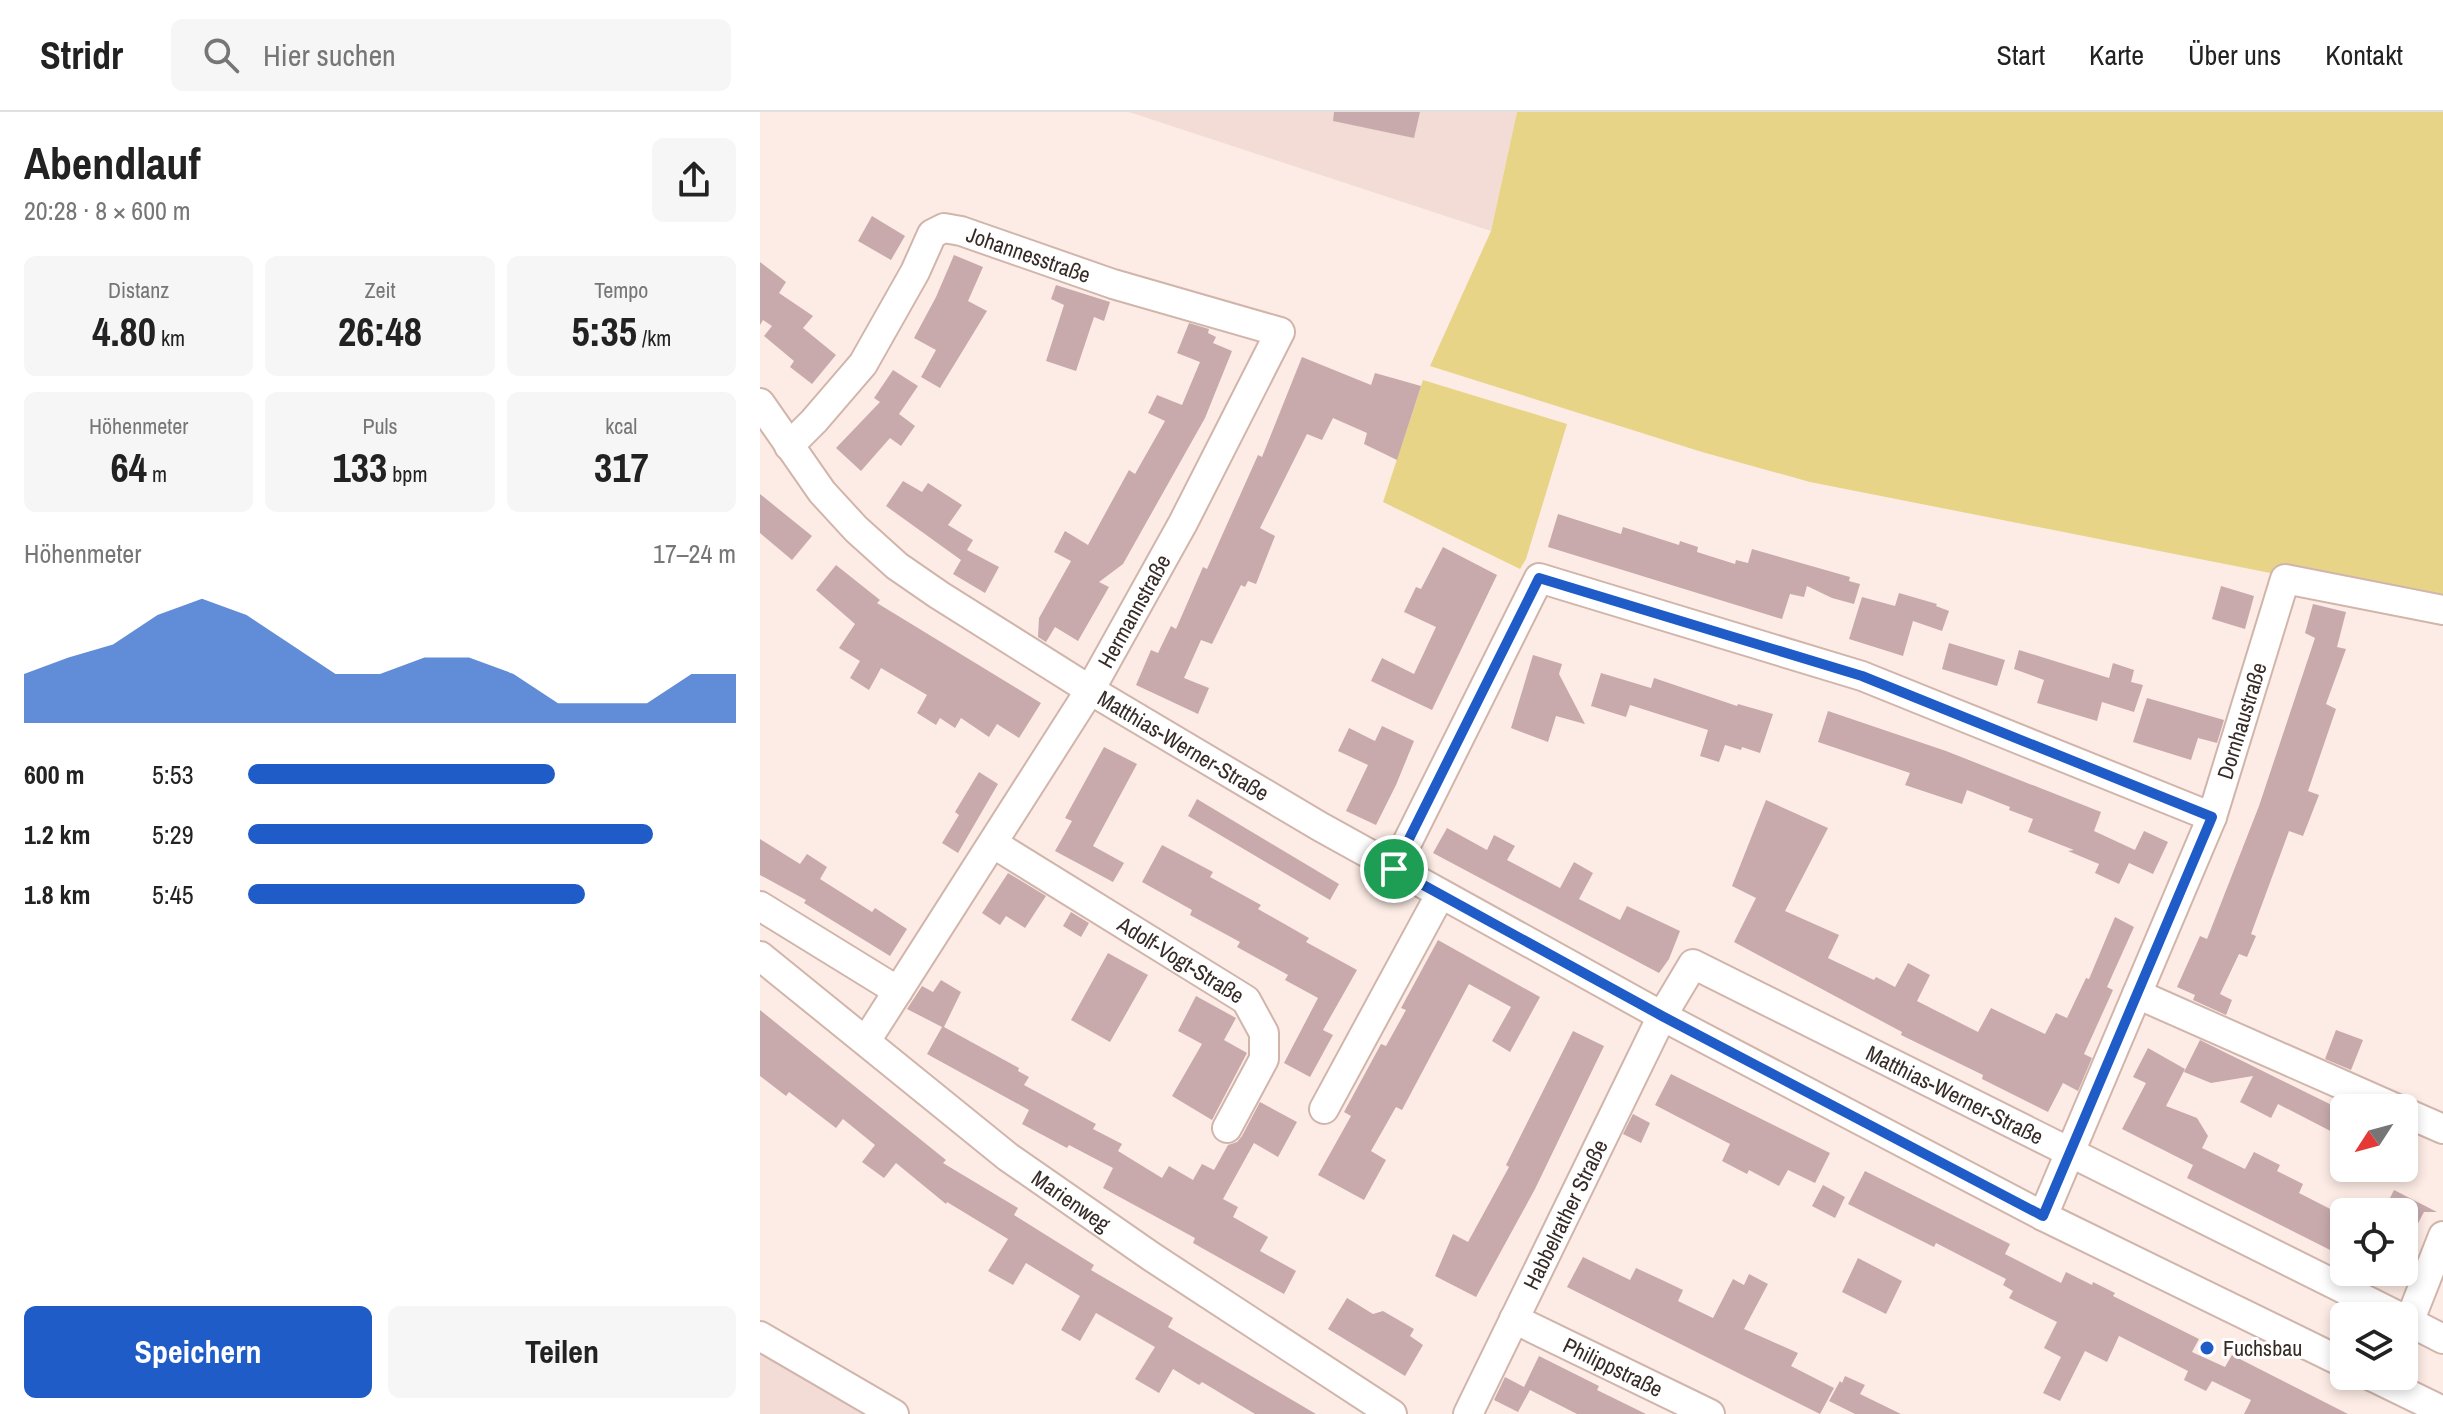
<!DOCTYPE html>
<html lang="de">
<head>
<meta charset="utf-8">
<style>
  body { margin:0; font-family:"Archivo Narrow",sans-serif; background:#f6f6f6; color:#222; height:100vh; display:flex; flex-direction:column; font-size:30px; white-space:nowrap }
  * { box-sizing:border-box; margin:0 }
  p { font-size:26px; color:#767676 }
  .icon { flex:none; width:44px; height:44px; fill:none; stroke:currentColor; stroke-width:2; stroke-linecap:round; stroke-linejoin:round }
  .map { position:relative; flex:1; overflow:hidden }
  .drawer { display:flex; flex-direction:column; background:#fff; width:760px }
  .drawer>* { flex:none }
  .needle { width:52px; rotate:234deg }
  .fabs { position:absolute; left:1570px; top:982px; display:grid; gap:16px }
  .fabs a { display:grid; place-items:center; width:88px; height:88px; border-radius:12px; background:#fff; box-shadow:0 4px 12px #0003; font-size:40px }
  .pin { position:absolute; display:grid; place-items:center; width:68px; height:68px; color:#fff; margin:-34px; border:4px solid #fff; border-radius:50%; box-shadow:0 2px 8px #0007 }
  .round { display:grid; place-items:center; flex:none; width:84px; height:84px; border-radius:12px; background:#f6f6f6 }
  .overview { display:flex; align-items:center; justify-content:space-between; height:136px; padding:0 24px }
  h1 { font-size:44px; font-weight:800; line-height:60px }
  .stats { display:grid; grid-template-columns:repeat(3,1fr); gap:12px; height:136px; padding:8px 24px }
  .stats div { display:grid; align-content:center; border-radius:12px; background:#f6f6f6; text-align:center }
  .stats b { font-size:40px; font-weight:800 }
  .stats small { font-size:22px; font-weight:400 }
  .stats p { font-size:22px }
  .chart { height:224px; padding:16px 24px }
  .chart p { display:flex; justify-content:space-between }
  .chart svg { width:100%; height:144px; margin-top:8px; fill:#1f5cc8; opacity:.7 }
  .button { display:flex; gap:16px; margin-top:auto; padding:16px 24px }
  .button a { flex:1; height:92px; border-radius:12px; background:#1f5cc8; color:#fff; font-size:32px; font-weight:800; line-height:92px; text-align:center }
  .button a+a { background:#f6f6f6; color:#222 }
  ul { padding:0 24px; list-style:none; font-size:26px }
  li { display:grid; grid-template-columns:128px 96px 1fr; align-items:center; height:60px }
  li i { height:20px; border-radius:10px; background:#1f5cc8 }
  header { display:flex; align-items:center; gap:48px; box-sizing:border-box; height:112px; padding:0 40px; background:#fff; border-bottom:2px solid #e0e0e0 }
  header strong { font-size:38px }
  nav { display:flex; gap:44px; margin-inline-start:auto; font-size:28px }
  .search { width:560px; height:72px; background:#f6f6f6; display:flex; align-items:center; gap:20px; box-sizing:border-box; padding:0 28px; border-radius:12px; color:#767676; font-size:30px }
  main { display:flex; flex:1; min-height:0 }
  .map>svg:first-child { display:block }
  .built { fill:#f2dcd5 }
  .green { fill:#e7d487 }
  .building { fill:#c8aaac }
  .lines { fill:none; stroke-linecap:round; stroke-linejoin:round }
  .minor-casing { stroke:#d1b5ab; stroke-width:32 }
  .minor { stroke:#fff; stroke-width:28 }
  .route-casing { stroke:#fff; stroke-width:16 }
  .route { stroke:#1f5cc8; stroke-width:10 }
  .poi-dot { fill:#1f5cc8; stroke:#fff; stroke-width:3 }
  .labels { text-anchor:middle; stroke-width:6; stroke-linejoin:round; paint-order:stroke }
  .street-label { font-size:22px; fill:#362b27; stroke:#fff }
  .poi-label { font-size:22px; fill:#362b27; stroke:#fff; text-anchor:start }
</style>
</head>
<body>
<header>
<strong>Stridr</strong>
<div class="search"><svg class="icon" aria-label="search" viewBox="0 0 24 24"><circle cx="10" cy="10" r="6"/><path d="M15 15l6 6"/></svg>Hier suchen</div>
<nav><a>Start</a><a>Karte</a><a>Über uns</a><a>Kontakt</a></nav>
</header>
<main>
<section class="drawer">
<div class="overview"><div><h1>Abendlauf</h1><p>20:28 · 8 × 600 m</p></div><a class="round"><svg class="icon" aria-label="share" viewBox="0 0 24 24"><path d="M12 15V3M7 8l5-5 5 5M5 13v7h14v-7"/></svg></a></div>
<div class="stats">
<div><p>Distanz</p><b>4.80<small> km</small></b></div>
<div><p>Zeit</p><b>26:48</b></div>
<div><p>Tempo</p><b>5:35<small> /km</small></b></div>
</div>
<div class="stats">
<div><p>Höhenmeter</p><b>64<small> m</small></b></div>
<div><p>Puls</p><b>133<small> bpm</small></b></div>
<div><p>kcal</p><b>317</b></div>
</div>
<div class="chart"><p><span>Höhenmeter</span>17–24 m</p>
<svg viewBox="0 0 160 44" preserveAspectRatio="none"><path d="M0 44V29L10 24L20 20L30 11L40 6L50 11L60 20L70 29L80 29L90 24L100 24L110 29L120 38L130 38L140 38L150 29L160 29V44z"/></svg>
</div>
<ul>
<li><b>600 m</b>5:53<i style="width:63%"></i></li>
<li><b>1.2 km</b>5:29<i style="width:83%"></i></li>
<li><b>1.8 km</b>5:45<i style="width:69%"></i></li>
</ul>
<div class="button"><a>Speichern</a><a>Teilen</a></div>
</section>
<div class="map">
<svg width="1683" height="1302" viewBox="0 0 1683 1302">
  <rect width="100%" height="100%" fill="#fdece5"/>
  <path class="built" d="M369 0H757L731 119Z
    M0 1231 117 1302H0Z"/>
  <path class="green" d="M757 0H1683V495L1050 370 942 340 670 254 731 119Z
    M663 268 807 312 766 447 760 457 623 390Z"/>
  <path class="building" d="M574 0H660L654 26 573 9Z
    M112 104 145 124 131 148 98 129Z
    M194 143 223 155 208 189 227 199 180 276 161 265 176 238 154 226 176 185Z
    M0 150 26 170 19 181 53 204 43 216 76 243 52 272 30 255 34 249 4 224 12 214 3 208 0 213Z
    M296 173 350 190 344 209 334 205 316 259 286 249 304 193 291 187Z
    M429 211 449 217 448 221 456 225 453 231 472 239 445 306 363 452 339 470 349 475 318 529 295 515 286 530 278 525 279 506 311 449 294 440 305 419 328 433 369 358 375 362 405 309 388 301 397 283 422 293 440 250 417 241Z
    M542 245 611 273 615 261 661 274 637 348 604 332 607 321 573 306 562 328 547 322 500 416 515 424 496 472 488 469 485 475 481 473 452 532 441 528 424 566 449 576 438 602 376 573 391 538 398 541 411 514 416 517 443 455 447 457 498 343 502 345Z
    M133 258 158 274 139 302 155 314 141 334 130 326 101 359 76 336 120 290 114 286Z
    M143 369 162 380 168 371 202 393 188 413 213 428 207 438 239 455 225 481 193 462 201 448 126 394Z
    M0 382 52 424 32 448 0 421Z
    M798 402 861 422 863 415 919 433 920 429 938 435 937 440 975 452 976 448 988 451 992 437 1090 465 1089 469 1100 472 1094 492 1072 486 1047 474 1044 485 1030 482 1022 507 788 435Z
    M683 435 737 463 672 598 611 569 622 546 654 562 676 515 644 500 656 475 661 477Z
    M76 453 120 488 117 491 281 591 259 626 237 612 229 625 201 606 195 616 180 606 176 613 157 601 167 583 121 556 109 578 90 566 100 549 79 536 95 512 56 478Z
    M1461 474 1494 484 1485 517 1452 507Z
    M1139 481 1177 492 1176 494 1189 499 1182 519 1153 509 1143 544 1089 527 1102 485 1135 494Z
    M1553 492 1586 500 1577 535 1586 537 1566 592 1576 597 1548 679 1559 683 1543 724 1529 719 1491 822 1496 824 1487 845 1479 842 1460 882 1472 888 1466 903 1433 888 1435 883 1417 875 1440 824 1447 827 1499 694 1555 526 1545 521Z
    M1189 531 1245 548 1237 574 1182 557Z
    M1259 538 1349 566 1353 551 1374 558 1371 570 1383 573 1374 600 1342 590 1337 609 1277 591 1284 568 1254 557Z
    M773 543 802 552 799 562 825 612 796 604 788 630 751 616Z
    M841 561 891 576 894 566 977 594 978 592 1013 602 1000 641 982 635 981 638 965 633 959 650 940 644 948 618 870 593 866 605 831 594Z
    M1387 586 1464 608 1457 631 1438 626 1431 648 1373 630Z
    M1068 599 1186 639 1341 700 1334 719 1375 738 1374 740 1384 719 1408 730 1393 762 1369 751 1359 772 1335 761 1339 752 1308 739 1314 738 1268 720 1273 707 1249 698 1250 695 1207 678 1202 692 1145 673 1150 661 1058 630Z
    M622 614 654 629 636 673 616 713 586 699 608 653 578 639 589 616 615 629Z
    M344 635 377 652 333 734 364 751 353 770 295 739 312 709 305 706Z
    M219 660 238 672 198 741 182 731 199 703 195 700Z
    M437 687 579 772 570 788 428 704Z
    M1006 688 1068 716 1025 799 1079 823 1068 846 1114 868 1116 865 1135 875 1148 851 1170 863 1157 889 1218 920 1231 896 1285 922 1296 901 1307 906 1326 866 1329 867 1355 805 1374 815 1347 875 1353 878 1324 942 1332 946 1318 979 1303 971 1288 1000 1222 967 1223 963 1141 923 1142 920 974 830 996 786 972 774Z
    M687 716 727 738 734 723 755 734 747 748 800 776 814 750 833 761 819 787 860 808 867 794 920 819 909 847 899 861 673 741Z
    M0 727 40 752 47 742 67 755 60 767 112 800 115 796 147 817 130 844 44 791 46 788 0 763Z
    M402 733 453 760 450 765 501 793 498 797 549 826 546 830 597 858 563 918 573 923 550 965 524 951 558 886 525 868 528 863 477 835 480 830 430 803 432 798 382 770Z
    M248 761 286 784 265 816 246 804 240 813 222 801Z
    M311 800 329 811 321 825 303 814Z
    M678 828 780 885 750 940 732 929 751 895 709 872 642 998 636 995 611 1039 626 1048 604 1088 558 1063 591 1004 584 1000 621 932 626 934 646 898 641 896Z
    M348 841 388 863 350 930 311 908Z
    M181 868 201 880 184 915 259 956 258 959 269 965 264 973 336 1012 333 1017 362 1032 358 1039 402 1066 409 1054 433 1068 442 1052 454 1058 468 1033 477 1030 482 1024 500 990 537 1010 518 1045 494 1031 463 1087 478 1095 473 1105 508 1125 500 1139 536 1159 524 1182 433 1131 435 1126 343 1076 353 1056 309 1033 307 1036 262 1012 269 998 167 942 182 915 147 897 162 874 173 880Z
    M436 884 476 906 464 928 487 941 452 1008 412 984 442 932 418 919Z
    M0 898 186 1048 183 1051 258 1096 254 1103 334 1153 331 1158 413 1206 408 1215 556 1302H495L442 1270 439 1273 413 1257 399 1281 375 1267 395 1235 336 1201 320 1229 301 1218 320 1184 266 1151 253 1173 228 1159 248 1127 187 1090 186 1092 136 1051 124 1066 102 1050 115 1033 83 1007 76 1016 29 980 26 984 0 964Z
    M1576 918 1603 928 1591 958 1565 947Z
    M813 919 844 934 775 1077 716 1185 675 1164 693 1122 708 1130 749 1055 746 1053Z
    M1440 928 1584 999V1026L1518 992 1511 1006 1480 990 1493 964 1451 971 1424 960Z
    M1388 936 1425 957 1406 994 1437 1006 1448 1024 1442 1036 1485 1057 1494 1040 1520 1053 1517 1059 1543 1072 1539 1081 1584 1104V1145L1427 1066 1433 1053 1362 1017 1386 971 1373 965Z
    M911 962 1070 1041 1055 1071 1028 1058 1019 1074 989 1058 987 1062 962 1049 970 1032 895 993Z
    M873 1002 890 1011 881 1031 863 1022Z
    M1105 1059 1250 1132 1245 1142 1301 1171 1306 1160 1332 1173 1333 1170 1355 1181 1353 1184 1439 1227 1432 1240 1465 1255 1472 1243 1588 1302H1484L1491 1288 1452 1269 1446 1279 1424 1268 1428 1259 1359 1224 1347 1250 1325 1239 1300 1289 1283 1281 1301 1245 1284 1236 1297 1210 1249 1186 1253 1179 1243 1173 1246 1167 1176 1131 1174 1135 1088 1092Z
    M1063 1073 1085 1085 1075 1106 1052 1094Z
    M1634 1078 1677 1100H1664L1644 1138V1100H1623Z
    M823 1145 870 1168 876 1156 902 1168 923 1178 918 1189 953 1206 973 1167 984 1173 989 1162 1008 1172 984 1217 1038 1241 1031 1254 1074 1276 1060 1302 807 1175Z
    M1098 1146 1142 1169 1126 1202 1082 1180Z
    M587 1186 613 1202 623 1199 654 1217 650 1224 663 1233 645 1264 568 1217Z
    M779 1244 839 1274 837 1278 886 1302H817L770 1278 758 1300 734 1288 745 1265 764 1275Z
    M1085 1264 1105 1273 1100 1282 1141 1302H1095L1069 1289 1080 1269 1082 1271Z"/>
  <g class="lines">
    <defs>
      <g id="minor">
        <path id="s1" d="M0 291 62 380 96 417 137 454 179 483 330 578 559 714 902 904 1283 1104 1584 1251"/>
        <path id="s2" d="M29 334 54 309 103 252 155 160 172 122 184 116 201 119 353 172 520 220 423 411 330 578 106 929"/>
        <path id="s3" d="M234 732 486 888 504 921V947L467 1016"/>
        <path d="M634 757 779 466 1102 564 1452 705"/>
        <path d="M0 794 138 879"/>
        <path id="s4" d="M0 844 248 1045 392 1145 632 1302"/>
        <path d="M1377 882 1635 996"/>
        <path d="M564 997 680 783"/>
        <path d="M1644 1000 1683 1017"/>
        <path id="s5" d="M1283 1104 1452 705 1525 467 1683 498"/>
        <path id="s6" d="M754 1207 950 1302"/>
        <path d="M1644 1207 1683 1227"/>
        <path d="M1644 1223 1683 1124"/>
        <path d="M0 1224 134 1302"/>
        <path d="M1611 1264 1683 1299"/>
        <path id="s7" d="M708 1302 902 904 933 852 1638 1204"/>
      </g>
    </defs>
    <use href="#minor" class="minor-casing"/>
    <use href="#minor" class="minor"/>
  </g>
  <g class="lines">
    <defs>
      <path id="route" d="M779 466 1102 564 1452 705 1283 1104 902 904 634 757Z"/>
    </defs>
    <use href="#route" class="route-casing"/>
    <use href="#route" class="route"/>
  </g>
  <circle class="poi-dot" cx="1447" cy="1236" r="8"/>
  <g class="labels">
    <g class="street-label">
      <text dy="8" stroke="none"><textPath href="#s2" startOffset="360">Johannesstraße</textPath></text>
      <text transform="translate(374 499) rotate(-61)" y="8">Hermannstraße</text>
      <text dy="8" stroke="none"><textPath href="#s5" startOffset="534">Dornhaustraße</textPath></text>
      <text dy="8" stroke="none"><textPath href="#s1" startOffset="552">Matthias-Werner-Straße</textPath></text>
      <text dy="8" stroke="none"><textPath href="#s3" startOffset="220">Adolf-Vogt-Straße</textPath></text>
      <text dy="8" stroke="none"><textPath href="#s7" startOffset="796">Matthias-Werner-Straße</textPath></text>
      <text dy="8" stroke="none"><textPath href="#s4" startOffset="396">Marienweg</textPath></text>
      <text dy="8" stroke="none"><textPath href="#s7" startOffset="222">Habbelrather Straße</textPath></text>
      <text dy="8" stroke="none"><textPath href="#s6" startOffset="110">Philippstraße</textPath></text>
    </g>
    <g class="poi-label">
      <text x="1463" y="1244">Fuchsbau</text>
    </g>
  </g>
</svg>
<div class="fabs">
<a><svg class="needle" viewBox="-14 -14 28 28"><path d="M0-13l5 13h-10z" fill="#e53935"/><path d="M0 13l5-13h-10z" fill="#767676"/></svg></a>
<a><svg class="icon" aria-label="locate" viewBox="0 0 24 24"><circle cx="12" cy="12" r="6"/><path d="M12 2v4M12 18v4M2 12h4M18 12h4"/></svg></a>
<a><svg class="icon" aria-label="layers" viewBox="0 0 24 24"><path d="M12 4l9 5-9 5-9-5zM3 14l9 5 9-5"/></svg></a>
</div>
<div class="pin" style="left:634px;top:757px;background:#1e9e55"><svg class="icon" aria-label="arrive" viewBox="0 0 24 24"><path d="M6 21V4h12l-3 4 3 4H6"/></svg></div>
</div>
</main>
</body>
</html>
